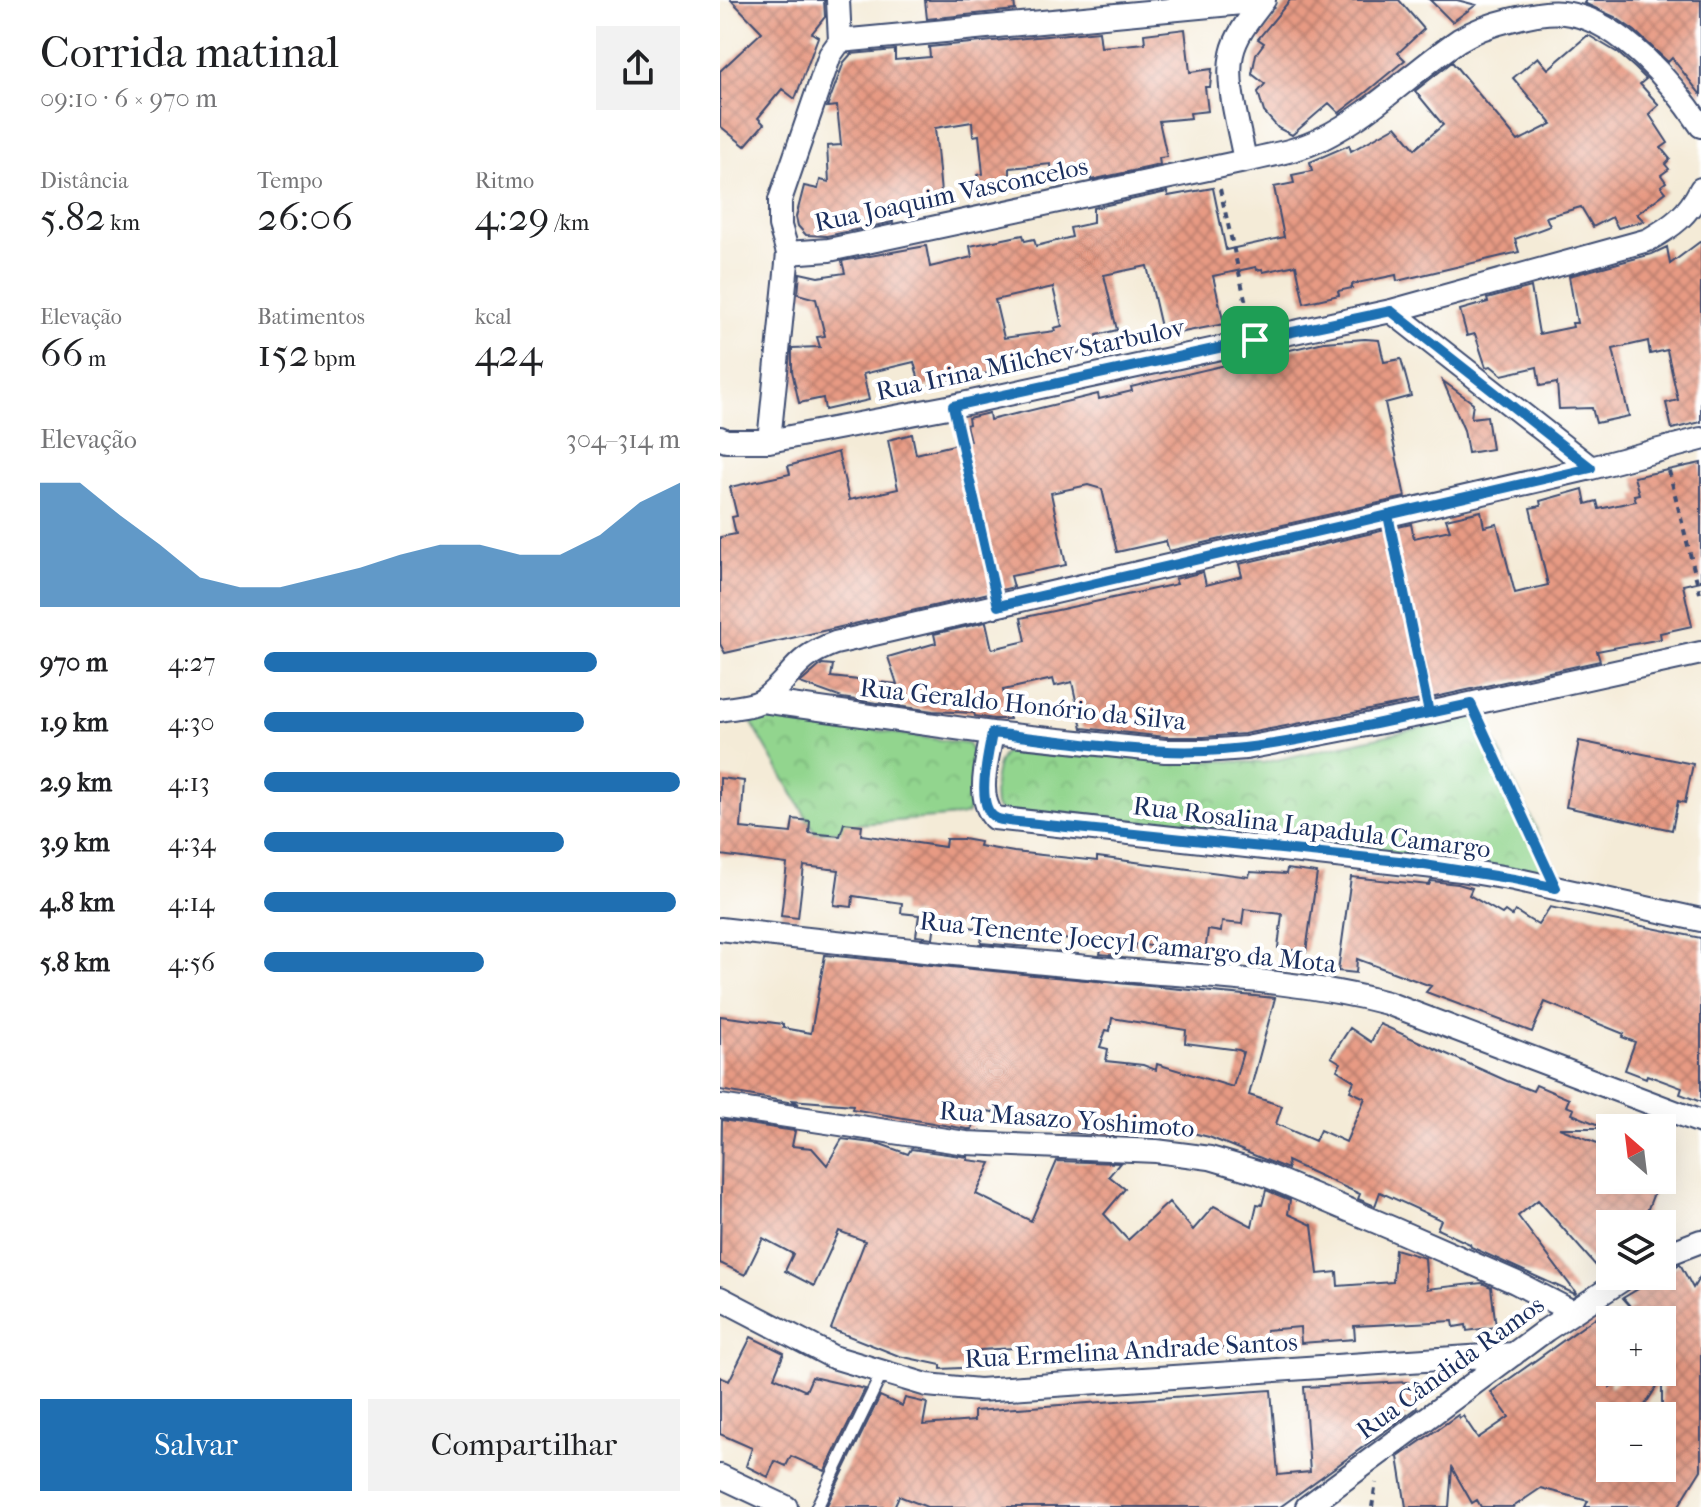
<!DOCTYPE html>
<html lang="pt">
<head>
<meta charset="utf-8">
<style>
  body { margin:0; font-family:"IM FELL French Canon",serif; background:#f2f2f2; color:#202124; height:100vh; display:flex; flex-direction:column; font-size:30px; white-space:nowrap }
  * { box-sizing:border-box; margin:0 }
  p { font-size:26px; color:#757577 }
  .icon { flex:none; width:44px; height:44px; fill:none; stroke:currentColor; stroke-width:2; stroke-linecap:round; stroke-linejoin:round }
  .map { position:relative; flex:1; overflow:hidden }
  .side { display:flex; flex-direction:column; background:#fff; width:720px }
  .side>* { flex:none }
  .needle { width:52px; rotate:332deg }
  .controls { position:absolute; left:876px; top:1114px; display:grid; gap:16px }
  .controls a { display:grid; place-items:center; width:80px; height:80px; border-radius:0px; background:#fff; box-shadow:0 8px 32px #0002; font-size:40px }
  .pin { position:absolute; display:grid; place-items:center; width:68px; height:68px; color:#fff; margin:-34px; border-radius:16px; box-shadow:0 4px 12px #0006 }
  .round { display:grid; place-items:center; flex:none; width:84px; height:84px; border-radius:0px; background:#f2f2f2 }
  .head { display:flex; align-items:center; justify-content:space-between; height:136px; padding:0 40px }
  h1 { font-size:44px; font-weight:600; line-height:60px }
  .stats { display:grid; grid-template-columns:repeat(3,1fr); gap:12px; height:136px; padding:8px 40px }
  .stats div { display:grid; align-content:center }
  .stats b { font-size:40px; font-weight:600 }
  .stats small { font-size:22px; font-weight:400 }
  .stats p { font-size:22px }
  .chart { height:224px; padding:16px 40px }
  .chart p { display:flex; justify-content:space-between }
  .chart svg { width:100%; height:144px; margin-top:8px; fill:#1f6fb2; opacity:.7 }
  .action { display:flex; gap:16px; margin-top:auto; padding:16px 40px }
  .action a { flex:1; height:92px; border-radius:0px; background:#1f6fb2; color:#fff; font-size:32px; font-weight:600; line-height:92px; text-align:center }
  .action a+a { background:#f2f2f2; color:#202124 }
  ul { padding:0 40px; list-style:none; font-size:26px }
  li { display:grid; grid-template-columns:128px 96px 1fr; align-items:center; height:60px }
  li i { height:20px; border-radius:10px; background:#1f6fb2 }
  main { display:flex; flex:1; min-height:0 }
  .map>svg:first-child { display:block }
  .park { fill:url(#park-crowns); stroke:#568276; stroke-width:2 }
  .building { fill:url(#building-cross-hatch); fill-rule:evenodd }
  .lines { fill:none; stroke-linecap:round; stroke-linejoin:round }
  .service-casing { stroke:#3c4b70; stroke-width:15 }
  .minor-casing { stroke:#3c4b70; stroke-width:26 }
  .path { stroke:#3c4b70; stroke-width:4; stroke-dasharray:6 6; stroke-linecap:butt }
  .service { stroke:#fff; stroke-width:11 }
  .minor { stroke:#fff; stroke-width:22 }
  .route-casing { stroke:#fff; stroke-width:16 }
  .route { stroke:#1f6fb2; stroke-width:10 }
  .labels { text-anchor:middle; stroke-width:8; stroke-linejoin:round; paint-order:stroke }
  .street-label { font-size:26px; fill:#1b2f5e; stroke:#fff }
</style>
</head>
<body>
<main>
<section class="side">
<div class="head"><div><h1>Corrida matinal</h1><p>09:10 · 6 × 970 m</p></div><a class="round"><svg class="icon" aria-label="share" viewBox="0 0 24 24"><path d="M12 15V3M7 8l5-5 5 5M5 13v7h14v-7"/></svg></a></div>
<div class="stats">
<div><p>Distância</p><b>5.82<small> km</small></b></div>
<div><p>Tempo</p><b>26:06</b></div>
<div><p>Ritmo</p><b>4:29<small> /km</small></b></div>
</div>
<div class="stats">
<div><p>Elevação</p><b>66<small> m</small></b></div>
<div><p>Batimentos</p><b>152<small> bpm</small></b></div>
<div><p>kcal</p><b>424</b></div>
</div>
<div class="chart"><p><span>Elevação</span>304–314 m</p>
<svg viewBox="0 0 160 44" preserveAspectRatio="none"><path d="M0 44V6L10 6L20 16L30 25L40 35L50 38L60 38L70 35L80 32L90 28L100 25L110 25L120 28L130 28L140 22L150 12L160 6V44z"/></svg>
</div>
<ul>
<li><b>970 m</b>4:27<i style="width:80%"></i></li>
<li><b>1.9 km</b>4:30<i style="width:77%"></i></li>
<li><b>2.9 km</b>4:13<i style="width:100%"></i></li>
<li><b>3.9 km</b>4:34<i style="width:72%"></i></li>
<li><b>4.8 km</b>4:14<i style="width:99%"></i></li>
<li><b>5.8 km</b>4:56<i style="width:53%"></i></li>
</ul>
<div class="action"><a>Salvar</a><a>Compartilhar</a></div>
</section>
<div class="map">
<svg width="981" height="1507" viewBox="0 0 981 1507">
  <defs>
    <pattern id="park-crowns" width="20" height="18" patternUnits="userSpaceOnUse" patternTransform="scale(2)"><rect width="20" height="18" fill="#92d58e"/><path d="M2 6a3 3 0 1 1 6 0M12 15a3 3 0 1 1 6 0" fill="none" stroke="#7db77d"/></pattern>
    <pattern id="building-cross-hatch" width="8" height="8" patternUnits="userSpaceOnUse" patternTransform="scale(2)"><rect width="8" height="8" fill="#e79a83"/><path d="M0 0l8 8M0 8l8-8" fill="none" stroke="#ba7e6e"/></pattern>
  </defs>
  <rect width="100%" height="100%" fill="#fff"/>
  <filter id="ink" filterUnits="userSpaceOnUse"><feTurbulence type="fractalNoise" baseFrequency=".0125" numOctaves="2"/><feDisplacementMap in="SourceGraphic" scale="16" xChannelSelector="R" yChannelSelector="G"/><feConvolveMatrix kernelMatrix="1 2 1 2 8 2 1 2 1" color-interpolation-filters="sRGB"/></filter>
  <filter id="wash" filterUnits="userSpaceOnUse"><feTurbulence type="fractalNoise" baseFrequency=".006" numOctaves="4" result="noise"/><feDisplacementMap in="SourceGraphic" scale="32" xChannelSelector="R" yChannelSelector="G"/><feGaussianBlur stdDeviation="1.8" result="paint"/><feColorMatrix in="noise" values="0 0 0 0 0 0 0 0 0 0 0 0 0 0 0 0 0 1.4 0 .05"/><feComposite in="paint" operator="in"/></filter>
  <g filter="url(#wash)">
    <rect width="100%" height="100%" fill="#f4ebd7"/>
    <path class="park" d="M762 714 841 881 283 813 275 806C273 787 274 762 288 749L543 763Z
      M51 715 248 744 253 753 250 808 247 814 240 816 138 824 126 831 95 832 30 720Z"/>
    <g id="blocks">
      <path class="building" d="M11 0H104L105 17 92 33 98 37 75 99 62 89 38 118 44 124 25 146 0 126V71L42 32Z
        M205 0H294L295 10 207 19Z
        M570 0H679L704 29 678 53 685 60 645 93 619 113 609 103 572 135 558 128 544 112 538 92 545 84 532 74 536 54 544 43 538 39Z
        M710 0H737L756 5 732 22Z
        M866 0H981V95L952 58 948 62 915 31 895 17 864 3Z
        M465 29 470 72 492 69 490 87H485L488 111 470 113 471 118 439 121 447 157 439 158 440 165 371 180 370 173 332 176 331 164 290 168V190L259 194 257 175 263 174 259 135 253 136 252 122 215 128 222 204 171 209 173 222 107 236 86 235 78 226 76 217 84 186 98 189 100 180 109 182 107 146 121 145 117 106 107 107 124 62 131 54 175 50V60L210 57 209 47 379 31 381 47 425 43 424 34Z
        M868 35 898 53 915 68 926 79 920 84 939 105 929 114 948 143 941 148 950 159 945 164 949 169 941 175 946 182 941 186 946 192 917 214 924 221 898 228 892 217 873 227 861 207 826 217 830 226 795 239 799 252 677 281 676 275 632 284V288L618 291 619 295 584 303 576 265 543 272 542 269 537 270 536 267 493 276 504 324 443 336 427 266 384 275 397 330 377 335 380 348 201 388 194 362 143 374 149 400 105 410 103 398 79 403 72 371V348L100 347 97 337 105 336 96 299 78 294 80 273 98 277 125 273 122 261 206 246 210 267 252 257 250 246 303 235 305 241 314 239 316 246 352 237 350 228 373 223V208L447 192 448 196 493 188 506 250 564 237 554 187 574 183 572 175 592 171 590 162 629 145 631 151 676 126 695 149 723 125 695 91 732 62 798 141 832 124 793 78 818 57 828 69ZM333 287 342 326 334 328 335 331 284 338 275 300Z
        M981 241V422L952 429 946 403 958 400 947 350 930 354 928 341 893 349 909 416 876 423 872 408 839 409 837 383 820 386 817 367 782 375 771 366 766 367 755 334 747 336 740 310 768 302 767 299 811 287 819 334 853 327 852 323H857L849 276 932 254 947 247 950 264Z
        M645 339 659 340 664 362 681 359 691 396 665 403 685 497 449 551 446 541 397 552 382 489 368 485 331 493 346 565 291 576 294 587 209 607 5 653 0 644V537L16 534 12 517 17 516 10 487 70 474 68 466 118 452 129 500 178 489 168 440 192 434 196 454 250 441 246 425 249 424 248 418 269 413 270 420 378 394 379 399 412 391 411 387 604 342Z
        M723 381 753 403 751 418 767 416 772 449 748 453 744 430Z
        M981 463V581L963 585 972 626 940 633 941 639 877 651 880 661 706 699 524 734 484 737H446L362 728 352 682 335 686 333 679 283 690 290 719H274L255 716 254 713 213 711 122 698 80 683 102 664 113 665 111 677 177 684 168 657 216 643 214 634 266 622 272 649 306 641 301 618 457 584 455 579 483 572 486 585 522 576 519 564 691 524 694 538 730 530 726 519 761 511 764 527 777 524 795 593 828 585 810 508 821 506 820 501 863 489 866 504 877 501 879 509 916 501 914 495 919 494 914 477Z
        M859 741 973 764 965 803 958 801 952 830 846 807Z
        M0 778 24 781 21 828 71 833 73 819 90 821 89 833 120 836 124 823 142 825 141 835 225 847 226 839H243L260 842 259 846 294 852 377 861V857L529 877 530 872 566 874 567 869 597 873 586 952 558 948 562 914 524 909 522 924 502 922 501 932 488 930 485 953 416 944 415 948 398 946V956L380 954 382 945 310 934 308 947 261 943 263 929 215 922 213 938 196 936 199 915 181 913 182 903 133 896 132 907 114 905 119 870 84 866 78 918 61 916 67 864 0 855Z
        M631 877 709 885 711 881 738 884 752 888 749 895 782 914 785 911 792 916 795 911 818 925 830 907 981 938V1102L960 1094 962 1088 927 1075 926 1078 905 1070 915 1042 902 1037 904 1034 825 1002 812 1032 706 992 711 986 637 959 636 973 618 971Z
        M105 955 555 998 529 1095 562 1106 556 1124 595 1141 600 1130 626 1142 645 1098 630 1091 634 1081 617 1070 621 1063 611 1057 630 1028 651 1042 660 1024 787 1081 813 1091 816 1085 849 1099 846 1106 854 1109 852 1114 886 1128H839L890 1148V1180H939L922 1224H890V1271L884 1275 818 1200 798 1216 856 1293 855 1294 751 1247 750 1244 717 1229 721 1220 660 1192 655 1206 638 1199 640 1194 567 1161 568 1169 489 1137 444 1126 441 1136 349 1133 342 1132 343 1124 255 1109 252 1129H247L132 1109 133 1105 71 1100 79 1104 0 1090V1016L63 1024V1028L91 1033ZM392 1018 466 1030 465 1043 519 1050 523 1052 513 1087 437 1064 436 1070 423 1065 386 1061 388 1049 380 1047 386 1030 390 1031Z
        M2 1120 75 1131 72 1146 92 1148 107 1165 122 1139 160 1144 188 1154 191 1149 248 1157 247 1160 271 1163 256 1194 311 1221 337 1161 400 1163 389 1176 405 1189 384 1214 408 1240 449 1202 473 1230 494 1206 532 1226 537 1204 542 1205 546 1190 570 1200 568 1214 592 1225 598 1274 617 1272 618 1286 673 1282 675 1249 705 1258 707 1289 762 1283 771 1287 776 1327 747 1331 746 1325 734 1327 733 1321 634 1326 635 1339 581 1343 580 1327 546 1330 547 1345 311 1363 310 1347 260 1350 261 1367 221 1369V1365L179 1356 111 1329 145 1241 119 1231 94 1286 65 1271 73 1254 43 1238 25 1275 0 1263Z
        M960 1264 973 1288 981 1275V1470L958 1507H865L868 1501 821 1488 793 1507H761L757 1500 752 1503 732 1468 729 1507H686L678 1457 738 1415 740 1418 743 1416 758 1438 789 1417 771 1392 875 1318 890 1338V1387L911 1372H942V1320H896L912 1308 903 1298ZM942 1378V1468H890V1416H918Z
        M31 1337 64 1353 54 1377 86 1391 92 1377 145 1389 105 1471 71 1456 66 1466 55 1461 48 1477 26 1466 32 1448 0 1434V1377L9 1381Z
        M688 1382 697 1408 560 1507H207L179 1496 174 1507H106L160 1396 182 1406 185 1398 207 1403 203 1425 254 1421V1411L551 1390 558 1475 590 1472 584 1387Z"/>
    </g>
  </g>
  <g filter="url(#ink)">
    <use href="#blocks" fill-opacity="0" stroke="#3c4b70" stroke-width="2"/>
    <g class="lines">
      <defs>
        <path id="service" d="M97 1507 162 1373"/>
        <path id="minor" d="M118 0 120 41
          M544 0C532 16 516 34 512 54 505 84 520 130 525 161 550 155 578 151 601 139 652 114 692 72 739 40 754 31 773 24 790 20 810 15 830 10 850 14 902 23 953 84 981 126
          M525 161 109 250 68 253 60 226V200L110 55 120 41 543 1
          M671 311 871 468
          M0 438 6 441H49L233 406 671 311 928 240C953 226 968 215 981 189
          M49 441 68 253
          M42 701 272 733 445 751H484L526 748 709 713 981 653
          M0 710C13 707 34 707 44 699 74 676 73 658 115 643L871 468 981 439
          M272 733C268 760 255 795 274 818L741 870 794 879 981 920
          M0 929C129 944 259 957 389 969 482 977 576 979 667 1003L981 1122
          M0 1106 246 1143 436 1151 490 1158 541 1173 676 1230 795 1282 853 1312
          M942 1256 981 1241
          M0 1298 113 1357 207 1385 259 1390 794 1354
          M0 1476 66 1507
          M587 1507 826 1330 908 1276"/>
      </defs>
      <use href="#service" class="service-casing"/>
      <use href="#minor" class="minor-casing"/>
      <path class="path" d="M500 189 530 321
        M237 425 273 584
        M949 471 981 597
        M673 537 705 693
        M760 724 825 865
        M652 1507 656 1483"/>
      <use href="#service" class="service"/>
      <use href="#minor" class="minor"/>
    </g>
  </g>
  <g class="lines" filter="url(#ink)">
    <defs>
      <path id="route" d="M535 340 671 311 871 468 668 515 709 713C635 727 560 748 485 751 419 754 339 740 272 733 269 753 254 807 276 818 279 820 284 820 288 821L679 861 794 879 836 888 751 704 709 713 668 515 278 606 233 406 535 340"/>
    </defs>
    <use href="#route" class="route-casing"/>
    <use href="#route" class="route"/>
  </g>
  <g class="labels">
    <g class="street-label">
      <text transform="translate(231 194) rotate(-12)" y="9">Rua Joaquim Vasconcelos</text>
      <text transform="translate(310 359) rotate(-12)" y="9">Rua Irina Milchev Starbulov</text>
      <text transform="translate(303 704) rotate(6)" y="9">Rua Geraldo Honório da Silva</text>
      <text transform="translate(592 827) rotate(7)" y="9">Rua Rosalina Lapadula Camargo</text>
      <text transform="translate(408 942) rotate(6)" y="9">Rua Tenente Joecyl Camargo da Mota</text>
      <text transform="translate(347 1119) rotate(4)" y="9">Rua Masazo Yoshimoto</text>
      <text transform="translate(411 1350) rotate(-3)" y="9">Rua Ermelina Andrade Santos</text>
      <text transform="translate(730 1367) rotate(-36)" y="9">Rua Cândida Ramos</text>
    </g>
  </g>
</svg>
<div class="controls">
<a><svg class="needle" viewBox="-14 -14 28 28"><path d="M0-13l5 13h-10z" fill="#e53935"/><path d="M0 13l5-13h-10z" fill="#757577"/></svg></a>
<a><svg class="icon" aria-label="layers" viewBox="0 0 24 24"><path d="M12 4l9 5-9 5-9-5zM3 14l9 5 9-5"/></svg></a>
<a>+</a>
<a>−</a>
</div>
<div class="pin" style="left:535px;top:340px;background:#1e9e55"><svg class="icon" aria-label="arrive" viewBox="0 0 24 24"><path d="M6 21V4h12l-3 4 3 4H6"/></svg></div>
</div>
</main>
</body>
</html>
